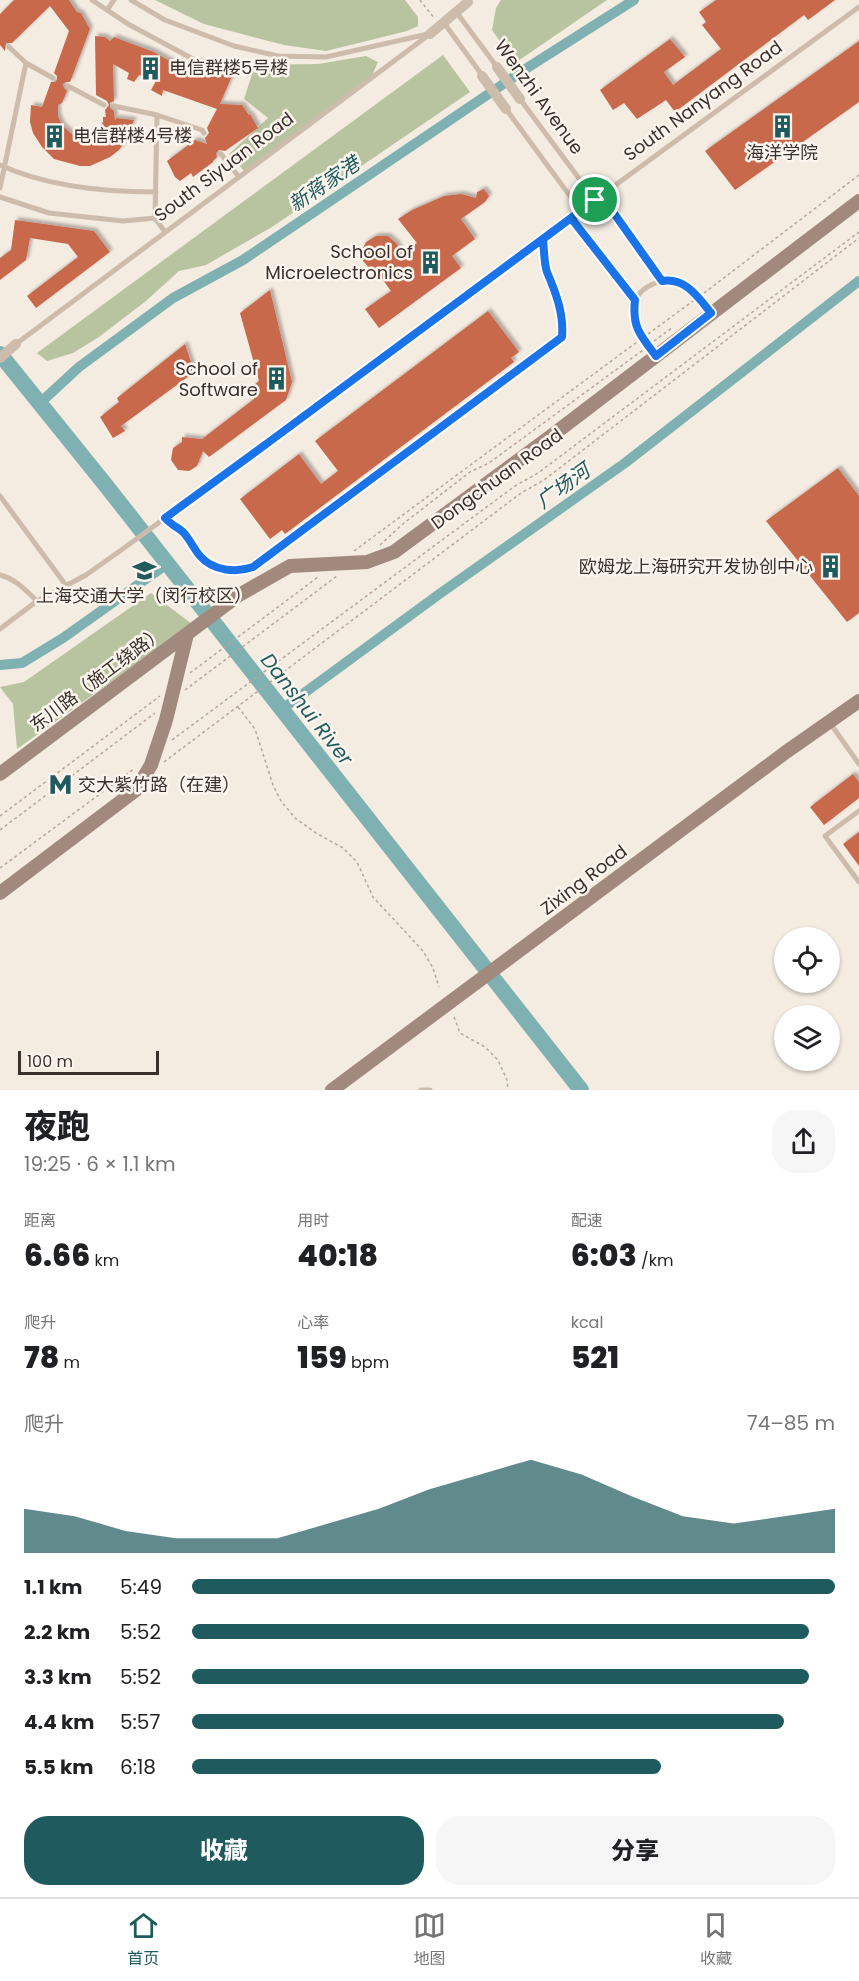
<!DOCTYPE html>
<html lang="zh">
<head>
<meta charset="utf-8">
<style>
  body { margin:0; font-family:Poppins,"Noto Sans SC",sans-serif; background:#f6f6f6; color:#202124; height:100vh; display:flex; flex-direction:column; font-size:22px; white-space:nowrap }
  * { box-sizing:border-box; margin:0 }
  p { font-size:20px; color:#757577 }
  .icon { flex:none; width:33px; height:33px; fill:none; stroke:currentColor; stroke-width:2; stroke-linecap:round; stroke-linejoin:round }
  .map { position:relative; height:1090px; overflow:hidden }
  .sheet { display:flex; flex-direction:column; background:#fff; flex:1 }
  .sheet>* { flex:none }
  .buttons { position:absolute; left:774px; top:927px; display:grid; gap:12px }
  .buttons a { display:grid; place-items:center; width:66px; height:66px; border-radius:50%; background:#fff; box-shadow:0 2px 4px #0004; font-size:30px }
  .scale { position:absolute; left:18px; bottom:15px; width:141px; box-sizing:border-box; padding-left:6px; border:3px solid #3b302b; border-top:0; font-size:16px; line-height:21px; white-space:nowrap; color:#3b302b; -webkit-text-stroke:4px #fbf5ee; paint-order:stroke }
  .pin { position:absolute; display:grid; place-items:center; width:51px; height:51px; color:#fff; margin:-26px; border:3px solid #fff; border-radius:50%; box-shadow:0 2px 6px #0007 }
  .round { display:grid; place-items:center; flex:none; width:63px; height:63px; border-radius:24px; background:#f6f6f6 }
  .head { display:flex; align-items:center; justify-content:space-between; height:102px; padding:0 24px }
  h1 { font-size:33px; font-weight:800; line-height:45px }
  .stats { display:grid; grid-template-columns:repeat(3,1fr); gap:9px; height:102px; padding:6px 24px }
  .stats div { display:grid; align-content:center }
  .stats b { font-size:30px; font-weight:800 }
  .stats small { font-size:16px; font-weight:400 }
  .stats p { font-size:16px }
  .chart { height:168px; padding:12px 24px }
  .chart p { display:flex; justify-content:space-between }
  .chart svg { width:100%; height:108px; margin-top:6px; fill:#1f5a5e; opacity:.7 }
  .action { display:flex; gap:12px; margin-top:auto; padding:12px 24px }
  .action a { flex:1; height:69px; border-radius:24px; background:#1f5a5e; color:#fff; font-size:24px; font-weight:800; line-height:69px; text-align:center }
  .action a+a { background:#f6f6f6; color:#202124 }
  ul { padding:0 24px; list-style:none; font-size:20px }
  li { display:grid; grid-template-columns:96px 72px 1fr; align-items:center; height:45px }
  li i { height:15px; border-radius:8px; background:#1f5a5e }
  .tab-bar { display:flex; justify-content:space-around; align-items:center; height:84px; border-top:2px solid #e0e0e0; background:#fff; font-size:16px; color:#757577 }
  .tab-bar a { display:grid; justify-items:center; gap:3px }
  .tab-bar .current { color:#1f5a5e }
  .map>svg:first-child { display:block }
  .green { fill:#b8c4a0 }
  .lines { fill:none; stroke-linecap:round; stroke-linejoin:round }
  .canal { stroke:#7fb0b2; stroke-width:10 }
  .river { stroke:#7fb0b2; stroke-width:16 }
  .building { fill:#c8694b; filter:url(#shadow) }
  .path { stroke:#b9a596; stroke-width:1.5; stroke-dasharray:3 3; stroke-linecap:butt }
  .lane { stroke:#cdbbac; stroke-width:5 }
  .street { stroke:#cdbbac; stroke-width:10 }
  .secondary { stroke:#a18a7d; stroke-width:14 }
  .route-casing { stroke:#fff; stroke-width:12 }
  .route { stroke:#1a73e8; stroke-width:8 }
  .labels { text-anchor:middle; stroke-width:5; stroke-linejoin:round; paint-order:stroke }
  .poi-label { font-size:18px; fill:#3b302b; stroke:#fbf5ee; text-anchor:start }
  .street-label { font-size:18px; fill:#3b302b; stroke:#fbf5ee }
  .water-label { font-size:20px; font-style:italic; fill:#1f5a5e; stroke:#fbf5ee }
</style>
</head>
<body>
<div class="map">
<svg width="859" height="1090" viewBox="0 0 859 1090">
  <defs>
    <filter id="shadow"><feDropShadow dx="3" dy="-3" stdDeviation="1.5" flood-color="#0004"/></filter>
  </defs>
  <rect width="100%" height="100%" fill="#f4ebe1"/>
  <path class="green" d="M155 0H405L418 17V26L407 31 326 51 284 45 204 24Z
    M501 0H607L515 63 492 30 496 8Z
    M443 55 470 92 272 227 206 265 179 271 146 301 99 337 73 353 47 361 37 353Z
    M366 56 378 62 371 78 245 172 229 154 268 118 244 99 255 65 318 64Z
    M151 593 192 624 17 749 13 704 0 687 24 682Z"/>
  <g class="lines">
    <path class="canal" d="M40 403 79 367 173 298 243 260 527 68 634 0
      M0 665 22 663 63 638 167 564
      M281 710 438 595 625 463 859 281"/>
    <path class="river" d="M0 354 104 483 581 1090"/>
  </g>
  <path class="building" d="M14 0H69L77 12 81 13 90 29 70 82H66L63 84 64 88 67 91 62 103 58 105V116L62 125 74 136H89L98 131 103 122V117H106L105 110 109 105 107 101 96 95 95 36 105 37 110 41 114 37 154 52 189 72 232 76 220 104 242 105 249 115 250 114 258 128 225 151 219 150 216 153 217 157 213 161V162L193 177 191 173 180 181 175 177 167 161 195 140 207 144 205 138 209 133 207 128 217 109 163 90 162 96 151 90 156 81 139 75 134 82 127 79 129 73 113 64 114 101 110 103V108L114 111 115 121 116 118 134 120 124 143 119 150 110 157 90 166H80L54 159 42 147 33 133 30 122 31 105 42 107 51 82H55L57 80V76L54 73 69 31 50 6 12 43H6L5 51 0 45V14Z
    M716 0H835L808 20 804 15 675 112 666 100 637 119 624 103 613 110 600 90 670 39 685 57 664 72 673 85 721 49 702 25 706 22 699 12Z
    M859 41V102L735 190 705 151Z
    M484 189 489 196 485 202 461 219 475 239 452 256 461 268 379 328 365 309 391 291 378 273 372 271 363 261V248L366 242 376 236H388L397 244 402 255 417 243 398 219 412 210 444 196 461 194 476 198 477 192Z
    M15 220 94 231 110 252 36 308 27 296 78 257 68 244 30 238 26 260 0 280V258L11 250Z
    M270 290 292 382 286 400 209 457 203 451 197 466 189 471 178 470 171 460 173 448 182 442V437L202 439 254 399 253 386 259 381 240 313Z
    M488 311 519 352 511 358 514 362 285 534 282 530 270 539 240 499 299 454 321 484 338 471 315 441Z
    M185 344 193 368 189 376 121 426 125 431 113 438 100 417 119 402 117 398Z
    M838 468 859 496V613L847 622 766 521Z
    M853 774 859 782V798L824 825 810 807Z
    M859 832V866L843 844Z"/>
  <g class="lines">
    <path class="path" d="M420 0 434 18
      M704 293 859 175
      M648 334 693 301
      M654 341 672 328
      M170 523C174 528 178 527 182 531 187 534 190 542 193 547 209 568 228 575 253 567L562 337 558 299 553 282 546 270 545 248
      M380 545 404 523 470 472 489 463 643 350
      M354 551 637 342
      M190 673 318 577
      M185 690 337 576
      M238 707 255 729 273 785 281 801 295 818 316 833 343 848 357 862 373 897 423 951 433 968 439 987
      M172 740 515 486 538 473 859 232
      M164 762 521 493 544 480 859 238
      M0 816 160 696
      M0 830 155 713
      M0 868 135 768
      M454 1017 460 1033 485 1047 498 1060 507 1080 508 1090"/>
    <path class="lane" d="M92 0 128 24 195 60 240 67
      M131 0 165 20 234 46 278 56 326 57 428 34
      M107 10 114 0
      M457 13 497 67
      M444 23 482 75
      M9 47 26 63 53 78
      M68 86 104 105
      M520 99 595 200 859 7
      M114 106 157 115 202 130 204 133
      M157 115 155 218 165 232
      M221 154 239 177
      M0 165C48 187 104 192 156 192
      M0 188 26 63
      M601 195 661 281
      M0 197 49 213 123 221 155 218
      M571 218 635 300
      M16 344 430 34
      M655 355C647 344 637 333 634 319 627 291 660 273 684 284 695 290 703 303 710 312
      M0 496 65 584
      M0 575C16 579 25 590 37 601
      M0 629 37 601 86 575 124 548 286 430 581 211 506 109
      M830 723 859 764
      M859 811 825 836 859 882
      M421 1090H430"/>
    <path class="street" d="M430 34 468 2
      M497 67 520 99
      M482 76 506 109
      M581 211 595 200
      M0 358 16 344"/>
    <path class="secondary" d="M0 774 239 595 290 566 367 562 394 552 550 437 859 201
      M0 893 136 790 151 765 166 720 187 634
      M332 1090 786 752 859 701"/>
  </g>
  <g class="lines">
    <defs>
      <path id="route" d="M595 200 543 239C544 248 544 264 547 272 556 293 564 314 562 337L253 567C236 573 213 571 200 556 194 549 190 540 184 533 179 528 171 525 165 518 301 419 436 319 571 218L635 300C632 327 640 335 656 356L711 313C698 297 685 277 662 281L601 195 595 200"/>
    </defs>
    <use href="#route" class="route-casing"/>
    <use href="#route" class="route"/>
  </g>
  <defs>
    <symbol id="building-bare" viewBox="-9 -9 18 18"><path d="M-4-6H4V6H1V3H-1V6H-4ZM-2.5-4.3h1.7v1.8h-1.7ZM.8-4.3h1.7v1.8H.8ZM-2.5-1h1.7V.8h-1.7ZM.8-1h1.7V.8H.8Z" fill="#1f5a5e" stroke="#fbf5ee" stroke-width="2.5" paint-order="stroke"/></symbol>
    <symbol id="university-bare" viewBox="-9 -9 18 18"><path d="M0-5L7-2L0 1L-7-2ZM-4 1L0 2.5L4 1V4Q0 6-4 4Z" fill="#1f5a5e" stroke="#fbf5ee" stroke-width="2.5" paint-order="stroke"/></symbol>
    <symbol id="metro-bare" viewBox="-9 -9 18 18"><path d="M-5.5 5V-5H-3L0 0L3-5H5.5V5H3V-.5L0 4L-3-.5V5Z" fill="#1f5a5e" stroke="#fbf5ee" stroke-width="2.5" paint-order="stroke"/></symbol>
  </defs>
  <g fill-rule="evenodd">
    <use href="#building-bare" x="134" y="52" width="33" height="33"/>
    <use href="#building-bare" x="766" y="110" width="33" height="33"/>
    <use href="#building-bare" x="38" y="120" width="33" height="33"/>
    <use href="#building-bare" x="414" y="246" width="33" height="33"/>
    <use href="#building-bare" x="260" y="362" width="33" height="33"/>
    <use href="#building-bare" x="814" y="550" width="33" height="33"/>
    <use href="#university-bare" x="128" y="554" width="33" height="33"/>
    <use href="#metro-bare" x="44" y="768" width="33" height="33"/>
  </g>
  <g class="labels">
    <g class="poi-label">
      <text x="169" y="74">电信群楼5号楼</text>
      <text x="73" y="142">电信群楼4号楼</text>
      <text x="782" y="159" text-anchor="middle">海洋学院</text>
      <text x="413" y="258" text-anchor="end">School of<tspan x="413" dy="21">Microelectronics</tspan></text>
      <text x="258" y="375" text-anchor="end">School of<tspan x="258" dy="21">Software</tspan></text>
      <text x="813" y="573" text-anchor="end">欧姆龙上海研究开发协创中心</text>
      <text x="144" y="602" text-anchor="middle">上海交通大学（闵行校区）</text>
      <text x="78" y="791">交大紫竹路（在建）</text>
    </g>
    <g class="street-label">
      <text transform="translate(539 97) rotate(54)" y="6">Wenzhi Avenue</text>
      <text transform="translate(703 101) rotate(-36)" y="6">South Nanyang Road</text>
      <text transform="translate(224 167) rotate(-37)" y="6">South Siyuan Road</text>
      <text transform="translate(497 479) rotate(-36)" y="6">Dongchuan Road</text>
      <text transform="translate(97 679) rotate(-37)" y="6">东川路（施工绕路）</text>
      <text transform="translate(584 880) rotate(-37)" y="6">Zixing Road</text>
    </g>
    <g class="water-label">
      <text transform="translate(324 184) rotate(-34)" y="7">新蒋家港</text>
      <text transform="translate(563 486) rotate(-36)" y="7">广场河</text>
      <text transform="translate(307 709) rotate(52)" y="7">Danshui River</text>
    </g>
  </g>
</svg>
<div class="buttons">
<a><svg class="icon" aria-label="locate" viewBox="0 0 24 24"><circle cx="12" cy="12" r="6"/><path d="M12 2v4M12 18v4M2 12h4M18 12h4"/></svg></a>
<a><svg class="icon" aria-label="layers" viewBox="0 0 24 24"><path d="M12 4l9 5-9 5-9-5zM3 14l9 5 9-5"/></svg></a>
</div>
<div class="scale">100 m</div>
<div class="pin" style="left:595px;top:200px;background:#1e9e55"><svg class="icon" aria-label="arrive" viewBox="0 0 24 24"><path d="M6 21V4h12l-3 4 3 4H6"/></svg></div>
</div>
<section class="sheet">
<div class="head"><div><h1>夜跑</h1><p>19:25 · 6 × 1.1 km</p></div><a class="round"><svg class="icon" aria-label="share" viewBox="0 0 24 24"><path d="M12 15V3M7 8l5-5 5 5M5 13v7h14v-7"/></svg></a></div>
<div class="stats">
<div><p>距离</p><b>6.66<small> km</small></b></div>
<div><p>用时</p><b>40:18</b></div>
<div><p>配速</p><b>6:03<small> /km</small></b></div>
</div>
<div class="stats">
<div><p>爬升</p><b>78<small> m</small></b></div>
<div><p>心率</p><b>159<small> bpm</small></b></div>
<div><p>kcal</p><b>521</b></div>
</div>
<div class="chart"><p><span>爬升</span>74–85 m</p>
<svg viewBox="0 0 160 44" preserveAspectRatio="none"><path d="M0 44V26L10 29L20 35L30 38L40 38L50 38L60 32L70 26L80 18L90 12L100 6L110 12L120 21L130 29L140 32L150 29L160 26V44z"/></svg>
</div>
<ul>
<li><b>1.1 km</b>5:49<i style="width:100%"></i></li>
<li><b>2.2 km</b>5:52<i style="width:96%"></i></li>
<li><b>3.3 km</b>5:52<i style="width:96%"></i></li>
<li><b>4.4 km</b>5:57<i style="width:92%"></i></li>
<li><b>5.5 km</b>6:18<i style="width:73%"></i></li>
</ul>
<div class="action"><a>收藏</a><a>分享</a></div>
</section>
<nav class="tab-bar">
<a class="current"><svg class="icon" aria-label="home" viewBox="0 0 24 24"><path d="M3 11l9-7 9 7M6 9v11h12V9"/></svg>首页</a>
<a><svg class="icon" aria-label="map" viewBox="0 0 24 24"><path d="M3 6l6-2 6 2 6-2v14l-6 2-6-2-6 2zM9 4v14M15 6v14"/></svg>地图</a>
<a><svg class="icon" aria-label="saved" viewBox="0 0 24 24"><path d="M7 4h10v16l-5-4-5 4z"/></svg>收藏</a>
</nav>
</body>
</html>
